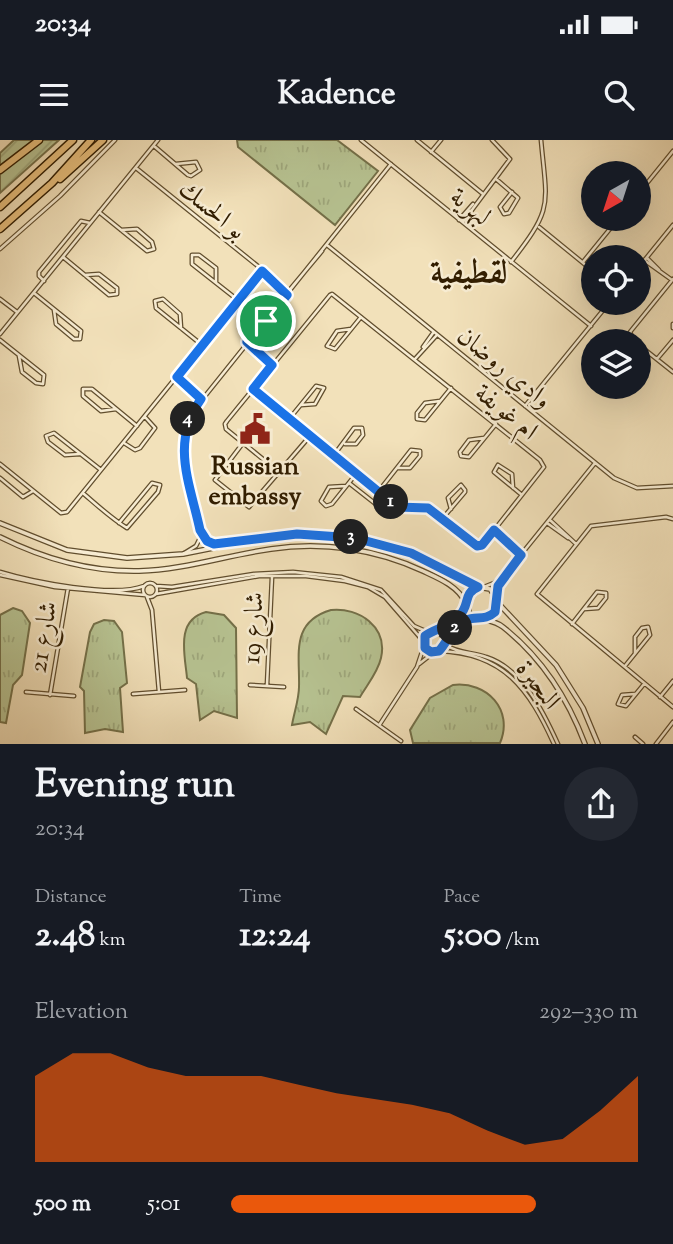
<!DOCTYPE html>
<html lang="en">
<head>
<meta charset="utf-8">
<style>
  body { margin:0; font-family:"Sorts Mill Goudy",Amiri,serif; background:#242831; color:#f1f3f6; height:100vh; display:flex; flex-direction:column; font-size:26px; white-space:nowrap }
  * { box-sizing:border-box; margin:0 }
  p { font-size:23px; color:#9ea1a6 }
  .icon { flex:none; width:38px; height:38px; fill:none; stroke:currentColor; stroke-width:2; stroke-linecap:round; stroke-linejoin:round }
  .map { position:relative; height:604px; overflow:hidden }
  .drawer { display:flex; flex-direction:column; background:#171b24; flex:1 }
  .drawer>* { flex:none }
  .needle { width:46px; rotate:219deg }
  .buttons { position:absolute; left:581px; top:21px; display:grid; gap:14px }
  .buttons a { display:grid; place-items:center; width:70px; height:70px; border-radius:50%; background:#171b24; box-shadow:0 7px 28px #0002; font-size:35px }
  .pin { position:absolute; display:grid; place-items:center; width:60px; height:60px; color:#fff; margin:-30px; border:4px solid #fff; border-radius:50%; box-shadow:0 2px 7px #0007 }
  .km { position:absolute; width:35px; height:35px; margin:-18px; border-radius:50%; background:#222; color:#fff; font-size:19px; line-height:35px; text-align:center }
  .round { display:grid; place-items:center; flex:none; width:74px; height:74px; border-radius:37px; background:#242831 }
  .overview { display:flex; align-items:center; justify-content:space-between; height:119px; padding:0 35px }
  h1 { font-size:38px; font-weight:700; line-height:52px }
  .metrics { display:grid; grid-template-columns:repeat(3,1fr); gap:10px; height:119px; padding:7px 35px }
  .metrics div { display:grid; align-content:center }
  .metrics b { font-size:35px; font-weight:700 }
  .metrics small { font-size:19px; font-weight:400 }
  .metrics p { font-size:19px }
  .chart { height:196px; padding:14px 35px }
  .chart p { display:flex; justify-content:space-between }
  .chart svg { width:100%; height:126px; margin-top:7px; fill:#ea580c; opacity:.7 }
  ul { padding:0 35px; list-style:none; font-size:23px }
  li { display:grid; grid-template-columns:112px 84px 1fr; align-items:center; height:52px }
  li i { height:18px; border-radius:9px; background:#ea580c }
  .status { display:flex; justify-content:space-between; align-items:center; height:49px; padding:0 35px; background:#171b24; direction:ltr }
  .status svg { height:19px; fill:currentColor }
  header { display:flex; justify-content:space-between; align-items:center; height:91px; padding:0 35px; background:#171b24; font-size:32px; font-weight:700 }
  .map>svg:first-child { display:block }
  .park { fill:url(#park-tufts); stroke:#747049; stroke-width:2 }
  .garden { fill:url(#garden-furrows); stroke:#747049; stroke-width:2 }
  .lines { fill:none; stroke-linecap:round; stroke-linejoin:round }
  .minor-casing { stroke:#614e2e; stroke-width:5 }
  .tertiary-casing { stroke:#614e2e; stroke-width:6 }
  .trunk-casing { stroke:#311d00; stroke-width:9 }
  .minor { stroke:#f7ecd2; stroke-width:2.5 }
  .tertiary { stroke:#f7ecd2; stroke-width:3.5 }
  .trunk { stroke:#e9c07d; stroke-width:6 }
  .route-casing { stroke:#fff; stroke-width:14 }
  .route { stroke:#1a73e8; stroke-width:9 }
  .labels { text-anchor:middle; stroke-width:5; stroke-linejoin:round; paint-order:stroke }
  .street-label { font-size:26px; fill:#311d00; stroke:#f7ecd2 }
  .poi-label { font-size:26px; font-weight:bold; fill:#311d00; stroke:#f7ecd2 }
  .district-label { font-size:33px; font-weight:bold; fill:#311d00; stroke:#f7ecd2 }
</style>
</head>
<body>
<div class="status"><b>20:34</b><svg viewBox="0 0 49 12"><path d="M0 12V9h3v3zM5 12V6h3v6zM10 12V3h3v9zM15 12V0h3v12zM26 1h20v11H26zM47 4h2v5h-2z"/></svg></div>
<header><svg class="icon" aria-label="menu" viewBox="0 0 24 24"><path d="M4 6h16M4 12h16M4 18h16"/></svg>Kadence<svg class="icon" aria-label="search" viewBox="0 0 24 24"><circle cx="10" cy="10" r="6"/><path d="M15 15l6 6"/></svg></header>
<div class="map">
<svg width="673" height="604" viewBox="0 0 673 604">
  <defs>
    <pattern id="park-tufts" width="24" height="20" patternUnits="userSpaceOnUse" patternTransform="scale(1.75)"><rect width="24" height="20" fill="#b7c392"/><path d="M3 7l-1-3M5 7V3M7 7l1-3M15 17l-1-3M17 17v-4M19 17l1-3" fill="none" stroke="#9ea77c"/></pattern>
    <pattern id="garden-furrows" width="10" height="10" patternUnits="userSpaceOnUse" patternTransform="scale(1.75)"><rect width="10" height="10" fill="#b7c392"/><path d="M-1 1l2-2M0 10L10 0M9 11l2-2" fill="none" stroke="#9ea77c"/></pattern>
  </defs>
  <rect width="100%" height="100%" fill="#f2e1ba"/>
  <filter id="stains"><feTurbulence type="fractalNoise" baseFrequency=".00286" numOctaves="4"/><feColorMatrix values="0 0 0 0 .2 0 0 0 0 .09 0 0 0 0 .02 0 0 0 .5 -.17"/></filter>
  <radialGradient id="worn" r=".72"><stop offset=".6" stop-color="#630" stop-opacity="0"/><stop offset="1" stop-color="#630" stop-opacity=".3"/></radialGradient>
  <path class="park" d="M237 0H337L378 31 335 85 238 7Z
    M13 468 22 471 30 483 22 535 13 545 6 583 0 582V475Z
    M331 470C359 467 388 487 381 518 378 532 367 545 360 557L343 556 326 594 310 582 292 585C294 573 299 559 299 547 300 515 290 482 331 470Z
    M206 472 224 475 236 488 237 578 214 571 200 580 196 544 187 538C185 515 175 480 206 472Z
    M104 480 114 481 122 492 127 543 120 548 123 592 105 589 85 593 84 551 80 547 90 492 94 484Z
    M453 545C487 541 514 570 500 603H413L410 590 430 558Z"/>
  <path class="garden" d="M14 0H59L0 53V13Z"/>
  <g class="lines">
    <defs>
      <path id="minor" d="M361 0 591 186
        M417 0 483 54
        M154 6 188 35 191 36 200 30 196 22 176 24
        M431 12 441 0
        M136 28 290 152
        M496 39 517 57 518 58 509 73 504 74 500 67 512 52
        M639 53 673 11
        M99 72 147 111 154 109 152 102 137 89 121 90
        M459 80 473 64
        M463 82 510 19 492 0
        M539 87 593 131
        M327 105 614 338 637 348 673 346
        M0 109 60 56 115 0
        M63 117 109 155 117 154V148L99 134 85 135
        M647 118 659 130
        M644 120 672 140
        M511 122C554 67 547 66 541 0
        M583 122 618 79
        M639 127 673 85
        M268 137 287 155
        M44 141 39 136V132L81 81 90 83
        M216 142V128L199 115H192V124L239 161
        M34 153 81 191 80 199H74L56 184 54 170
        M0 159 17 172
        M261 184 322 111
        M673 184V188
        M181 188 180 174 163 159 155 161 156 168 202 205
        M351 189 337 191 327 206 335 209 361 177
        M0 194 158 0
        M0 200 44 235 43 244 36 243 22 232 19 216
        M634 201 630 192 673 139
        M247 202 272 225
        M244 205 265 218
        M639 205 673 232
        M423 207 433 193
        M415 219 436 196
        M657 219 673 200
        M177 237 200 259
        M185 242 203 256
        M253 249 397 367 427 368 476 406 484 403 544 327 540 320 332 154 330 155 227 281 225 284 226 289 280 333
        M440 261 425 263 417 273V279L425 280 451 248
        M525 266 609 163
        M116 269 101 271 83 256V249H92L137 286
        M290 278 316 246 324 248 315 264 301 265
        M484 298 469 300 460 312 461 316 469 317 496 284
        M124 303 135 310 140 308 155 288 145 277
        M243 303 215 340 249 367 310 296
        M80 314 65 315 48 302 46 296 54 293 101 330
        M334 315 354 288H362L363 295 356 304H345
        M0 324 61 373 67 372 262 131
        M0 338 23 357 33 351
        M349 343 377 365 386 358
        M346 346 329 347 321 361 326 366 332 364 356 334
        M513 348 512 334 498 325 494 332 522 355
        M378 352 411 310 420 311V316L410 328H397
        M84 354C98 366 112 379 127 388L158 352 160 345 152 343 119 383
        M442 379 465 352V350L461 345 448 358 451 369
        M673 379 666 377 591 386 537 454 673 567
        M550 380 576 404
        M547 383 568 398
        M494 390 522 411
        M202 393 211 403H228
        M505 400 521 415
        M183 414 196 406 200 398 183 306 189 276 391 24
        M0 432C33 442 113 458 144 446
        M0 435 55 447 145 455
        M143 450a7 7 0 1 1 14 0a7 7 0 1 1-14 0Z
        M156 446 172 447 254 434 293 432 341 437 381 450 414 486 430 493
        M484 447 494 443 504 434
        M156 454 259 436H306L345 441 368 447 385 457 424 502
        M147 457 152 470 159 552
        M497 457 498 447 507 432 595 323
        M572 484 597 452 606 453V458L598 468 584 469
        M424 502a10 10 0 1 1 20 0a10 10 0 1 1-20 0Z
        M437 492 455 480 466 467
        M445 499 463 482 476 478
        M444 504C456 513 472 512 486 517 523 529 543 571 558 604
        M439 511C504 513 529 549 554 604
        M419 524 433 513
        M625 526 650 495 648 487 642 488 635 497V513
        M250 545 284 547
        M267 545 272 437
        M26 552 74 556
        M133 554 185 550
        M635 554 622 555 618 564 626 566 644 544
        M50 555 68 448
        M660 557 673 541
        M356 569 401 601
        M380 584 417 527 424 506
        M635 597 643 604
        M656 604 673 582"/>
      <path id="tertiary" d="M0 383 67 410 127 418 183 414 278 395 343 396 411 413 478 447
        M0 397C44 419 90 432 139 431 184 430 227 415 271 409 322 401 376 409 423 431 438 438 458 446 465 462
        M499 464 556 525 583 568 598 604
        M486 479 496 470 497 459 490 449 478 447 467 456 469 473C479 482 492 478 503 487 541 517 568 559 585 604"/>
      <path id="trunk" d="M0 30 39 0
        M60 39 103 0
        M0 67 73 0
        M0 89 52 43 91 0"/>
    </defs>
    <use href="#minor" class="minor-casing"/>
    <use href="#tertiary" class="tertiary-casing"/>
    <use href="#trunk" class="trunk-casing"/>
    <use href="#minor" class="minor"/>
    <use href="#tertiary" class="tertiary"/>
    <use href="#trunk" class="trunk"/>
  </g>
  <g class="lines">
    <defs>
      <path id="route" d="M262 131 287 155 247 202 272 225 253 249 397 367 428 368 477 406 482 405 494 390 521 415 498 446 495 472C485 481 477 476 466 480 451 487 449 500 439 511L431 512 425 508V496C436 488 450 487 460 475 470 465 463 453 478 447L411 413 355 398 297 394 214 404 207 401 200 390C190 343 170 303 201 259L177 237Z"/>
    </defs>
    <use href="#route" class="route-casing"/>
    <use href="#route" class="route"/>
  </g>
  <defs>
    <symbol id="civic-bare" viewBox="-9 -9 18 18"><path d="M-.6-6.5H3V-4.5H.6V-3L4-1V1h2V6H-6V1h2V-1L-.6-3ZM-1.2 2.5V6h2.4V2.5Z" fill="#8f2418" stroke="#f7ecd2" stroke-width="2.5" paint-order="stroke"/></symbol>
  </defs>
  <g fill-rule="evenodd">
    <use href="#civic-bare" x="233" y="267" width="44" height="44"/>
  </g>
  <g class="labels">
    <g class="street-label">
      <text transform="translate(471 66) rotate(39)" y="9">لبهرية</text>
      <text transform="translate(213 69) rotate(39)" y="9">بو الحسك</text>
      <text transform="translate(505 227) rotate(39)" y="9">وادي روضان</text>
      <text transform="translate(507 271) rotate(39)" y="9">ام غويفة</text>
      <text transform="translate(252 488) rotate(-87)" y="9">شارع 19</text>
      <text transform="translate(42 497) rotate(-81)" y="9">شارع 21</text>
      <text transform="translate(539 544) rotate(52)" y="9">البحيرة</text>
    </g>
    <g class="poi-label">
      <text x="255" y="334">Russian<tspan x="255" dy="30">embassy</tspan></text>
    </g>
    <g class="district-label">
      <text x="469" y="143">لقطيفية</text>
    </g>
  </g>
  <rect width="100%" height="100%" filter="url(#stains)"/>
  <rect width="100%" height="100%" fill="url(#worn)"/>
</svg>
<div class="buttons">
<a><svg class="needle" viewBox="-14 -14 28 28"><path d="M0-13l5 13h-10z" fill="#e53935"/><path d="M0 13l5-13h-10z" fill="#9ea1a6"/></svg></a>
<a><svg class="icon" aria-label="locate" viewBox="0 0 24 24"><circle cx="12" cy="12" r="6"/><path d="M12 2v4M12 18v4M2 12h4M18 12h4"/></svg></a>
<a><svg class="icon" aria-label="layers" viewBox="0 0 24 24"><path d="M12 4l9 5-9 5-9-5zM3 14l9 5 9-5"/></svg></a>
</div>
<div class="pin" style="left:266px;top:181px;background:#1e9e55"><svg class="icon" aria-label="arrive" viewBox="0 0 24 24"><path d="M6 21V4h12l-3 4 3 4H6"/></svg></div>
<b class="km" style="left:391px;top:362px">1</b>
<b class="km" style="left:455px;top:488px">2</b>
<b class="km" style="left:351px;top:397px">3</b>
<b class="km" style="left:188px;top:279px">4</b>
</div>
<section class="drawer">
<div class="overview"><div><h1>Evening run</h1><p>20:34</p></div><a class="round"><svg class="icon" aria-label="share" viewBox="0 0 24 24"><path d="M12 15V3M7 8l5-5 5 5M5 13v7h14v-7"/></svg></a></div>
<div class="metrics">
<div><p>Distance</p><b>2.48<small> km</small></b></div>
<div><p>Time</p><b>12:24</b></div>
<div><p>Pace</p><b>5:00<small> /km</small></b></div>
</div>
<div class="chart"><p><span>Elevation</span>292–330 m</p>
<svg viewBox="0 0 160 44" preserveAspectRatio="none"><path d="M0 44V14L10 6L20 6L30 11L40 14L50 14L60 14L70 17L80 20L90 22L100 24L110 27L120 33L130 38L140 36L150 26L160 14V44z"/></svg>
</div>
<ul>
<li><b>500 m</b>5:01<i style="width:75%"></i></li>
</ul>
</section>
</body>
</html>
